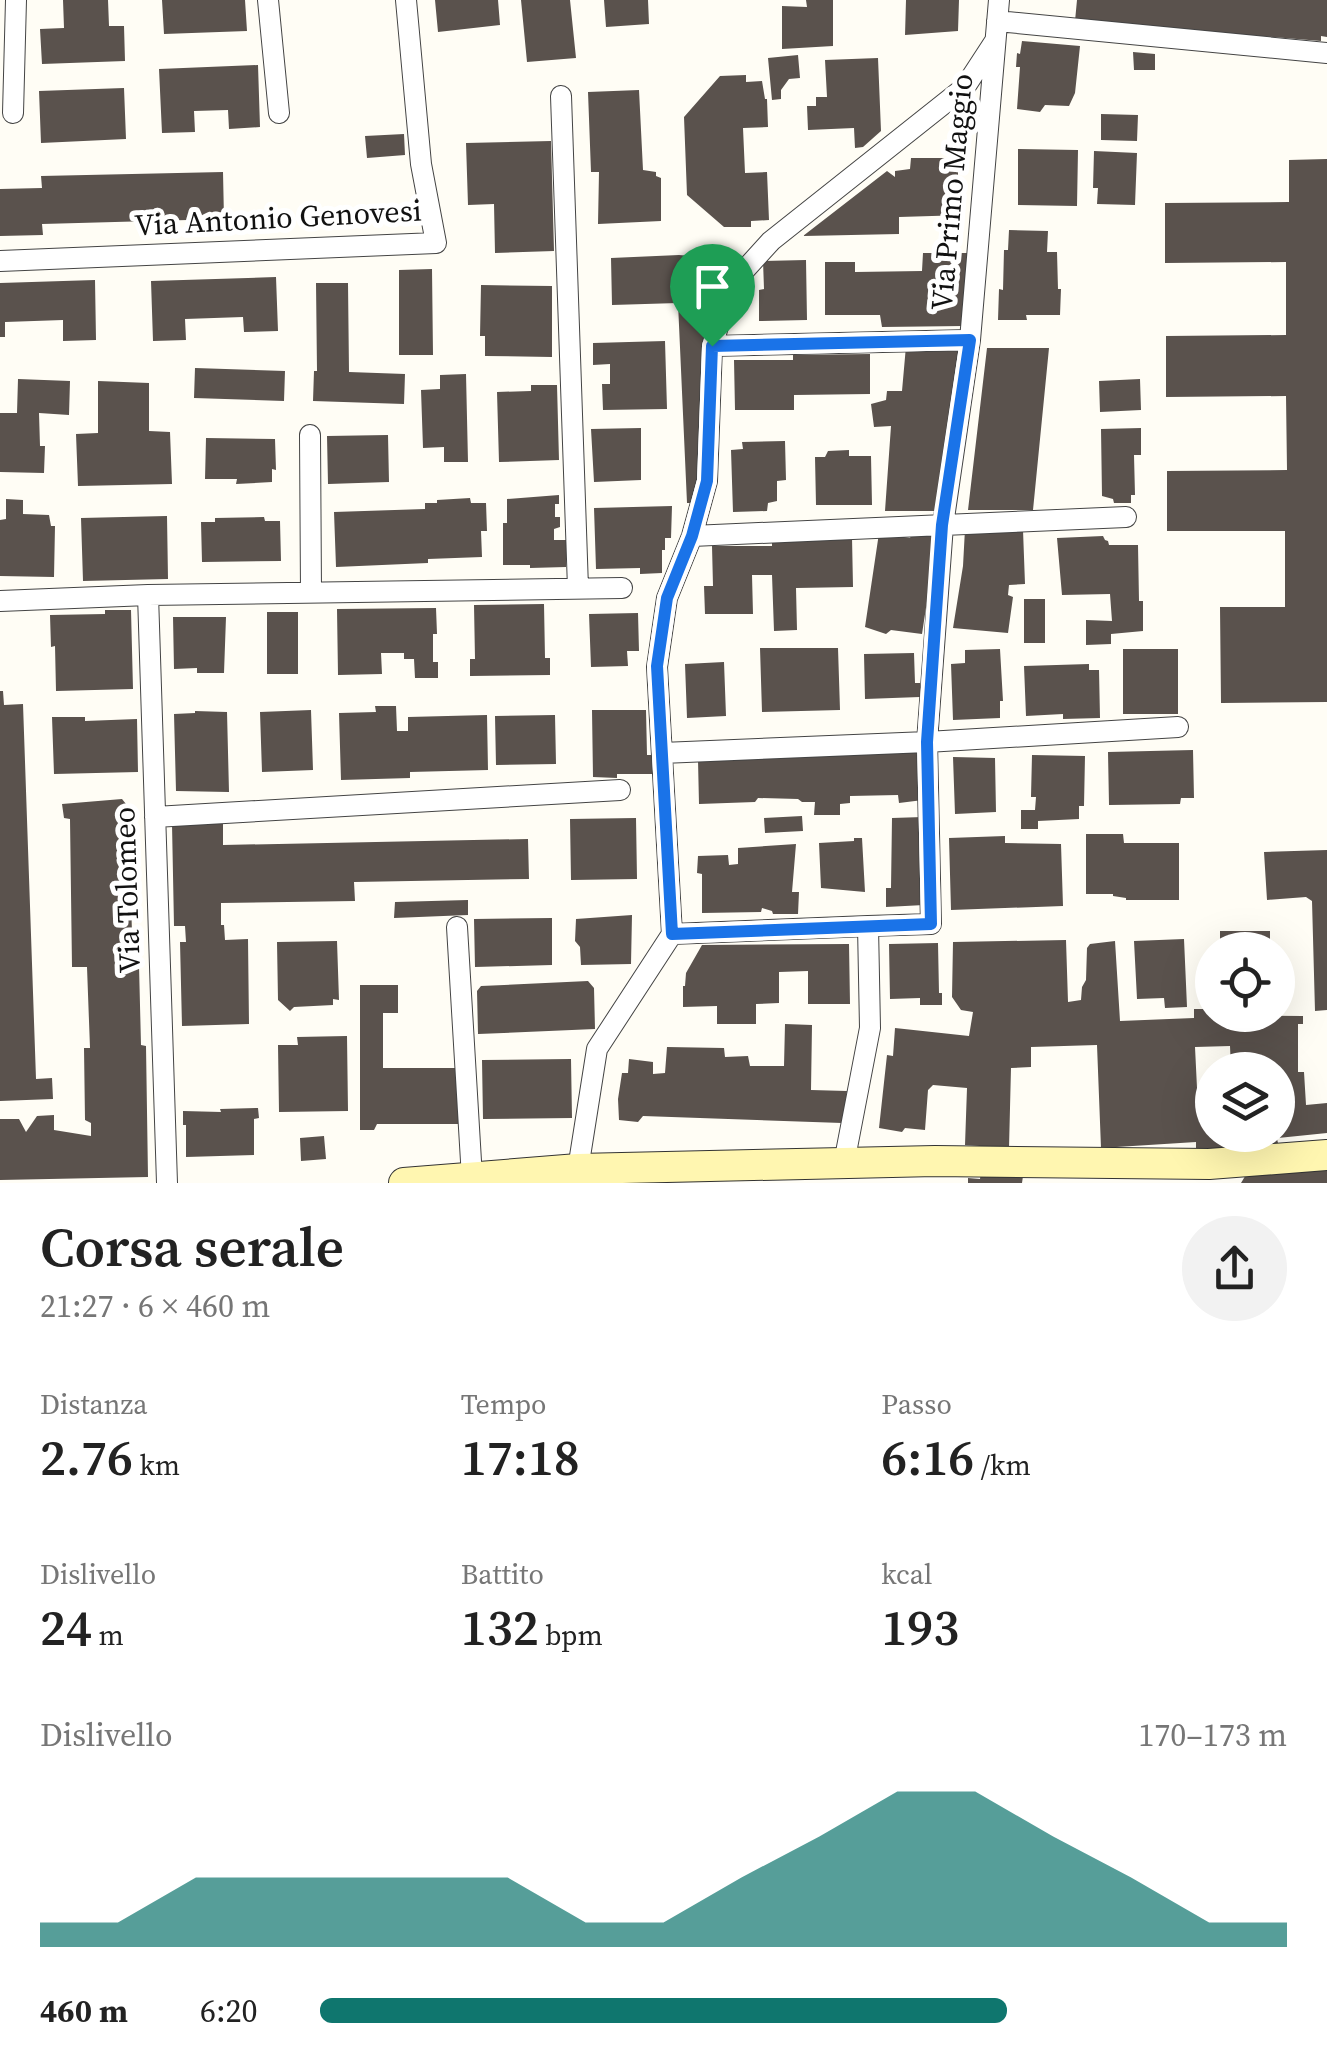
<!DOCTYPE html>
<html lang="it">
<head>
<meta charset="utf-8">
<style>
  body { margin:0; font-family:"Source Serif 4",serif; background:#f2f2f2; color:#222; height:100vh; display:flex; flex-direction:column; font-size:38px; white-space:nowrap }
  * { box-sizing:border-box; margin:0 }
  p { font-size:32px; color:#767676 }
  .icon { flex:none; width:55px; height:55px; fill:none; stroke:currentColor; stroke-width:2; stroke-linecap:round; stroke-linejoin:round }
  .map { position:relative; height:1183px; overflow:hidden }
  .side { display:flex; flex-direction:column; background:#fff; flex:1 }
  .side>* { flex:none }
  .controls { position:absolute; left:1195px; top:932px; display:grid; gap:20px }
  .controls a { display:grid; place-items:center; width:100px; height:100px; border-radius:50%; background:#fff; box-shadow:0 10px 40px #0002; font-size:50px }
  .pin { position:absolute; display:grid; place-items:center; width:85px; height:85px; color:#fff; margin:-102px -42px; border-radius:50% 50% 50% 0; rotate:-45deg; box-shadow:0 0 10px #0007 }
  .pin .icon { rotate:45deg }
  .round { display:grid; place-items:center; flex:none; width:105px; height:105px; border-radius:52px; background:#f2f2f2 }
  .head { display:flex; align-items:center; justify-content:space-between; height:170px; padding:0 40px }
  h1 { font-size:55px; font-weight:600; line-height:75px }
  .figures { display:grid; grid-template-columns:repeat(3,1fr); gap:15px; height:170px; padding:10px 40px }
  .figures div { display:grid; align-content:center }
  .figures b { font-size:50px; font-weight:600 }
  .figures small { font-size:28px; font-weight:400 }
  .figures p { font-size:28px }
  .chart { height:280px; padding:20px 40px }
  .chart p { display:flex; justify-content:space-between }
  .chart svg { width:100%; height:180px; margin-top:10px; fill:#0f766e; opacity:.7 }
  ul { padding:0 40px; list-style:none; font-size:32px }
  li { display:grid; grid-template-columns:160px 120px 1fr; align-items:center; height:75px }
  li i { height:25px; border-radius:12px; background:#0f766e }
  .map>svg:first-child { display:block }
  .building { fill:#5a524d }
  .lines { fill:none; stroke-linecap:round; stroke-linejoin:round }
  .street-casing { stroke:#444; stroke-width:22 }
  .secondary-casing { stroke:#333; stroke-width:32 }
  .street { stroke:#fff; stroke-width:20 }
  .secondary { stroke:#fff6b0; stroke-width:30 }
  .route-casing { stroke:#fff; stroke-width:20 }
  .route { stroke:#1a73e8; stroke-width:12 }
  .labels { text-anchor:middle; stroke-width:10; stroke-linejoin:round; paint-order:stroke }
  .street-label { font-size:30px; fill:#111; stroke:#fff }
</style>
</head>
<body>
<div class="map">
<svg width="1327" height="1183" viewBox="0 0 1327 1183">
  <rect width="100%" height="100%" fill="#fffdf5"/>
  <path class="building" d="M63 0H108L109 26H124L125 61 42 64 40 29 64 28Z
    M162 0H245L247 31 164 34Z
    M435 0H498L500 25 438 32Z
    M521 0H570L576 58 527 62Z
    M604 0H648L649 24 606 27Z
    M806 0H833V46L782 49V6L807 7Z
    M906 0H959L958 31 905 35Z
    M1077 0H1327V37L1321 36V41L1075 21Z
    M1022 41 1080 46 1075 93 1069 106 1045 105 1040 112 1017 109 1020 67H1016L1017 53 1020 54Z
    M1133 52 1155 54V70H1134Z
    M798 55 800 78 789 79 781 90V99L772 100 768 58Z
    M878 58 881 131 863 147 855 148 854 128 808 130 807 106H816V97H827L825 60Z
    M258 65 260 127 229 129 228 110 194 111 195 132 162 133 159 69Z
    M746 75V82L762 81 765 99H767L768 127 743 128 745 173 767 172 769 220 751 221V227H724L687 195 684 117 720 76Z
    M124 88 126 139 41 143 39 91Z
    M639 90 643 170 656 172V176L661 178V221L598 224 599 172H591L588 92Z
    M1101 114 1138 115 1137 141 1101 140Z
    M404 134 405 155 367 158 365 136Z
    M551 141 554 251 495 253 494 204 468 205 466 143Z
    M1018 149 1078 150 1077 206 1018 205Z
    M1094 151 1137 153 1135 205 1097 204 1098 188H1093Z
    M911 158H958V190H964L965 215 899 217V234L803 236 887 171 895 177V171L910 169Z
    M1327 159V702L1221 703 1220 607H1285V531H1167V471L1287 470 1286 396 1166 397V336L1286 335V262L1165 263V203L1289 202V160Z
    M223 172 224 219 42 224 43 235 0 236V189L42 188 41 176Z
    M1009 230 1048 231 1047 252H1057L1058 289H1061L1060 315H1026L1027 320H998L999 289 1003 290 1004 250H1008Z
    M923 253H972L963 326 882 327 880 315H825V262H855V272L922 271Z
    M679 255 725 259 701 357 705 448 696 503H687L678 303 612 305 611 258Z
    M806 260 807 320 759 321V290L764 289 763 261Z
    M432 269 433 355H399V270Z
    M276 277 278 331 244 332 243 317 185 319 186 340 153 341 151 281Z
    M95 280 96 340 63 341V320L5 322V337H0V283Z
    M316 283H348L349 372 405 374 404 404 313 401 314 371H317Z
    M481 285 552 286V357L485 356V336H480Z
    M665 341 667 409 603 410 602 384H610V364L593 365V343Z
    M906 346 961 348 937 511H885L891 426 874 427 871 404 886 400 887 391H902Z
    M987 348H1049L1033 510H968Z
    M870 354V394L794 395V410H735L734 360H793V355Z
    M195 368 285 371 284 401 194 398Z
    M466 374 468 462H444V447L423 448 421 390 440 389V375Z
    M18 379 70 381 69 415 39 413 40 446H45L44 473 0 472V413H17Z
    M1140 379 1141 410 1100 412 1099 381Z
    M98 381 149 383V431L170 432 172 484 78 486 76 434 98 433Z
    M531 385H557L559 460 499 462 497 392 531 391Z
    M641 428V480L594 482 591 429Z
    M1141 428V455H1134L1135 495H1131V503H1114L1113 499 1102 496 1101 429Z
    M388 435 389 482 328 484 327 436Z
    M206 438 275 439 276 470 272 469V482L236 484 237 479H205Z
    M785 441 786 480 777 481V501L768 503 767 511 733 512 731 450 743 449 742 442Z
    M849 450V456H871L872 505H816L815 457H825L828 451Z
    M559 495V504H555V517H560V527L554 529V540H566V567L530 568V565H503V523H507V499Z
    M470 498 471 503H486L487 531H481L482 557 428 559V563L336 567 334 512 425 509V503H437V500Z
    M6 499 23 500V514L49 515 51 526H55L54 577 0 576V520L6 519Z
    M672 506 671 538H665V550H662V573L640 574V568L596 569 594 508Z
    M167 516 168 579 83 581 81 518Z
    M264 517 265 521H280L281 561 202 562 201 522H215V518Z
    M965 529 1023 530 1025 584 1009 585 1008 595 1013 597 1008 633 953 628 963 566Z
    M913 532 937 535 922 634 891 630 886 634 865 627 879 533 910 538Z
    M1103 536 1105 540 1108 541 1109 545H1138L1139 601H1143V631L1111 634V644L1086 645V620L1112 621 1110 594 1062 595 1057 538Z
    M852 537 853 587 796 588 797 630 774 631 772 575H752L753 614H705L704 586H713L712 546H772V538Z
    M1024 599H1045V643H1024Z
    M544 604 545 658H550V675L470 676V659H475L474 605Z
    M436 608 437 634H433V662H438V678H415L414 659H404V653H381L382 674 338 675 337 609Z
    M105 610H131L133 689 56 691 55 646 51 647 50 615 105 614Z
    M267 612H298V674H267Z
    M638 613 639 651H627L628 666 591 667 589 614Z
    M173 617H226L224 673H197V668L174 669Z
    M760 648H838L840 710 762 712Z
    M1000 649 1003 701H1000V718L953 720 951 664 965 663V650Z
    M1123 649H1178V714H1123Z
    M914 653 915 683H920V697L865 699 864 654Z
    M724 662 726 716 687 718 685 664Z
    M1089 664V670H1099L1100 718 1063 719V714L1026 716 1024 666Z
    M0 691H3L4 705 23 704 36 1079 52 1078 53 1099 0 1101Z
    M375 706H396L397 731H408V717L487 715 488 770 410 772V778L341 780 339 713 376 712Z
    M311 710 313 770 262 772 260 712Z
    M592 710H646L647 755H652V774H617V778L593 777Z
    M195 711 227 712 229 792 176 791 174 714 195 713Z
    M555 715 556 764 496 765 495 716Z
    M52 717H85V721L137 719 138 772 54 774Z
    M916 750 917 755 921 756 923 800 899 803 898 795 850 796V803L840 804V815H814L815 802H802L798 799 758 798 755 802 699 804 698 760Z
    M1193 750 1194 798H1181L1180 804 1109 805 1108 752Z
    M1032 755 1085 756 1084 806H1079V819L1038 821V829H1021V810H1035L1036 797H1031Z
    M953 757 995 758 996 812 955 814Z
    M122 799 130 809 134 830 127 840 123 841 124 867H130L133 966 139 965 141 1045 146 1046 148 1177 0 1180V1119H19L26 1132 37 1116 54 1115V1130L91 1136V1123L85 1120 84 1048H90L87 967H72L70 819 64 818 62 804Z
    M802 816 803 831 765 833 764 818Z
    M923 817 924 905 886 907V888H891L892 818Z
    M636 818 637 879 571 880 570 819Z
    M223 823V845L528 839 529 879 354 882 355 901 221 903V925H224L225 940 248 939 249 1024 182 1026 180 942H186L185 926H174L172 824Z
    M1086 834H1123L1124 843H1179V900H1126V898L1113 896V894H1086Z
    M1005 836V843L1061 844 1063 906 951 910 949 838Z
    M854 838H862L865 892 821 888 819 843 854 841Z
    M796 844 792 892H799L798 914H773L772 911 762 908 761 912 702 913V874L697 873 698 856 728 855 729 865 738 864V848Z
    M1327 850V1010L1315 1011 1312 901 1306 897 1267 900 1264 852Z
    M468 900V915L394 918 395 902Z
    M632 915 631 964 581 965 580 947 575 941 576 919Z
    M552 918V965L475 967 474 919Z
    M1220 931H1270V950H1220Z
    M1184 939 1187 1007 1165 1008 1164 998 1137 999 1134 941Z
    M1066 940 1068 1002 1081 1000 1082 987 1086 980 1087 948 1090 944 1115 941 1120 1021 1194 1018V1009H1212V1015L1303 1016V1024H1298V1072H1304L1306 1105 1327 1103V1133L1278 1138V1070H1231L1230 1046 1195 1047 1197 1088 1212 1087V1135H1276L1278 1143 1196 1150V1142L1101 1148 1097 1045 1031 1047V1067L1011 1068 1009 1148 965 1145 967 1088 933 1085 928 1090 925 1130 905 1128 902 1132 879 1128 887 1055 893 1056 895 1028 969 1036 973 1012 961 1010 952 997 953 942Z
    M337 941 339 1000 333 999V1005L294 1007 290 1011 278 1000 277 942Z
    M938 943 939 993H942V1005H920V998L890 999 889 944Z
    M849 944 850 1004H808V971L779 972V1003L756 1004V1024H717V1006L683 1007V986H685L686 973 702 945Z
    M588 981 594 988 595 1029 478 1034 477 991 481 986Z
    M360 985H398V1013H383V1068H460V1124H377L374 1130H360Z
    M785 1024 812 1025 811 1090 847 1091 842 1123 643 1116 638 1122 619 1120 618 1099 622 1073H628L629 1059 653 1062V1074L665 1073 667 1047 724 1048 725 1057 748 1056 750 1066H784Z
    M347 1036 348 1111 279 1112 278 1045H298L297 1037Z
    M571 1059 572 1118 483 1119 482 1060Z
    M258 1108 259 1118 254 1119V1155L186 1157V1125H183V1111L221 1112 220 1109Z
    M324 1136 326 1159 301 1161 300 1138Z
    M1327 1163V1183H1241L1250 1168Z
    M981 1171 1023 1176 1022 1183H968V1178L980 1179Z"/>
  <g class="lines">
    <defs>
      <path id="street" d="M268 0 279 113
        M997 21 1327 53
        M561 96 578 588
        M13 113 16 0
        M0 261 436 243 421 164 406 0
        M712 346 970 340
        M310 435 311 592
        M692 536 1126 517
        M148 595 167 1183
        M0 601 148 595 622 588
        M662 753 927 742 1178 727
        M155 817 620 790
        M457 927 472 1178
        M672 934 868 926
        M844 1163 870 1028 868 926 931 924 927 742 943 525 970 340 999 0
        M578 1181V1169L597 1049 672 934 657 667 667 598 692 536 707 481 712 346 731 285 771 241 965 87 995 41"/>
      <path id="secondary" d="M404 1183 578 1169 935 1161 1209 1164 1327 1155"/>
    </defs>
    <use href="#street" class="street-casing"/>
    <use href="#secondary" class="secondary-casing"/>
    <use href="#street" class="street"/>
    <use href="#secondary" class="secondary"/>
  </g>
  <g class="lines">
    <defs>
      <path id="route" d="M970 340 942 525 927 742 931 924 672 934 657 666 667 598 692 536 707 481 712 346Z"/>
    </defs>
    <use href="#route" class="route-casing"/>
    <use href="#route" class="route"/>
  </g>
  <g class="labels">
    <g class="street-label">
      <text transform="translate(952 192) rotate(-85)" y="10">Via Primo Maggio</text>
      <text transform="translate(278 218) rotate(-3)" y="10">Via Antonio Genovesi</text>
      <text transform="translate(127 890) rotate(-92)" y="10">Via Tolomeo</text>
    </g>
  </g>
</svg>
<div class="controls">
<a><svg class="icon" aria-label="locate" viewBox="0 0 24 24"><circle cx="12" cy="12" r="6"/><path d="M12 2v4M12 18v4M2 12h4M18 12h4"/></svg></a>
<a><svg class="icon" aria-label="layers" viewBox="0 0 24 24"><path d="M12 4l9 5-9 5-9-5zM3 14l9 5 9-5"/></svg></a>
</div>
<div class="pin" style="left:712px;top:346px;background:#1e9e55"><svg class="icon" aria-label="arrive" viewBox="0 0 24 24"><path d="M6 21V4h12l-3 4 3 4H6"/></svg></div>
</div>
<section class="side">
<div class="head"><div><h1>Corsa serale</h1><p>21:27 · 6 × 460 m</p></div><a class="round"><svg class="icon" aria-label="share" viewBox="0 0 24 24"><path d="M12 15V3M7 8l5-5 5 5M5 13v7h14v-7"/></svg></a></div>
<div class="figures">
<div><p>Distanza</p><b>2.76<small> km</small></b></div>
<div><p>Tempo</p><b>17:18</b></div>
<div><p>Passo</p><b>6:16<small> /km</small></b></div>
</div>
<div class="figures">
<div><p>Dislivello</p><b>24<small> m</small></b></div>
<div><p>Battito</p><b>132<small> bpm</small></b></div>
<div><p>kcal</p><b>193</b></div>
</div>
<div class="chart"><p><span>Dislivello</span>170–173 m</p>
<svg viewBox="0 0 160 44" preserveAspectRatio="none"><path d="M0 44V38L10 38L20 27L30 27L40 27L50 27L60 27L70 38L80 38L90 27L100 17L110 6L120 6L130 17L140 27L150 38L160 38V44z"/></svg>
</div>
<ul>
<li><b>460 m</b>6:20<i style="width:71%"></i></li>
</ul>
</section>
</body>
</html>
